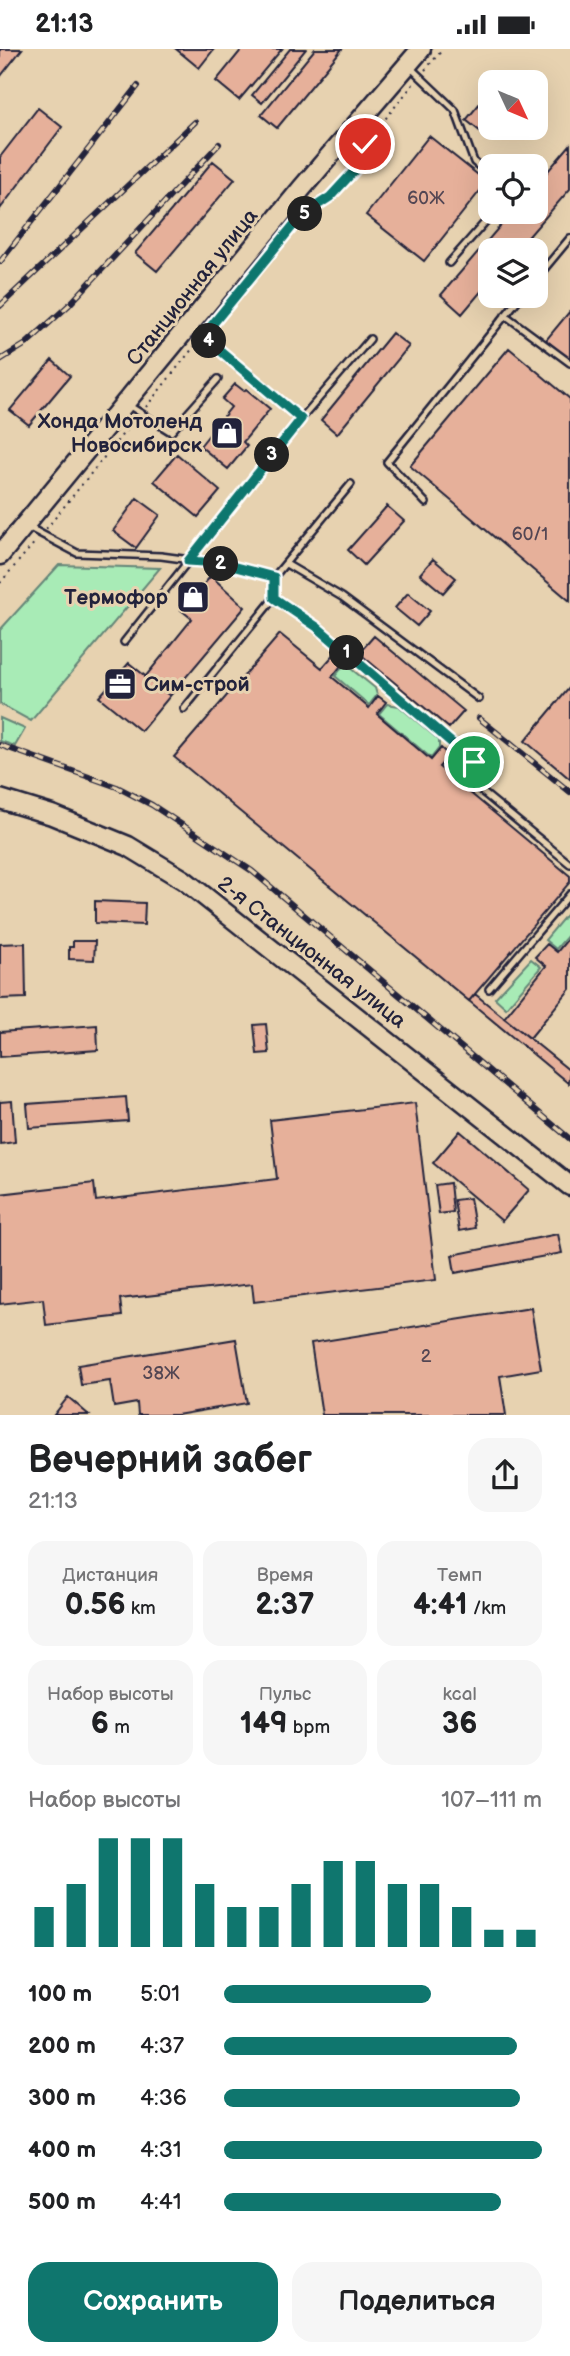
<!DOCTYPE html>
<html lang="ru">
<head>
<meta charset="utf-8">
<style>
  body { margin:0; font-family:"Balsamiq Sans",sans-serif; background:#f6f6f6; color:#202124; height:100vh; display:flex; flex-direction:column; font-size:26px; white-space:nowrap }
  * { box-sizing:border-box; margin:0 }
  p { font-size:23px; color:#757577 }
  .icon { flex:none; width:38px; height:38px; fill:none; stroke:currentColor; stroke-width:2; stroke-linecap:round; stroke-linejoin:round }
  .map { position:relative; height:1366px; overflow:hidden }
  .panel { display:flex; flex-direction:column; background:#fff; flex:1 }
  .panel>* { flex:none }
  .needle { width:46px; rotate:134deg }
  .tools { position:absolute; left:478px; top:21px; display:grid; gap:14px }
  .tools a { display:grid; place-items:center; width:70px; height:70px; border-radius:14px; background:#fff; box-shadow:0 7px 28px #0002; font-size:35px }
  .pin { position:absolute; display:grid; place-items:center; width:60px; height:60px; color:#fff; margin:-30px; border:4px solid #fff; border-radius:50%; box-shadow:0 2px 7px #0007 }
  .km { position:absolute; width:35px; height:35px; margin:-18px; border-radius:50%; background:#222; color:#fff; font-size:19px; line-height:35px; text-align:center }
  .round { display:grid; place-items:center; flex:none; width:74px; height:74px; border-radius:21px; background:#f6f6f6 }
  .summary { display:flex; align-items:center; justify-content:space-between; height:119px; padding:0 28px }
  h1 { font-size:38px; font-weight:700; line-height:52px }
  .stats { display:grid; grid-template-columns:repeat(3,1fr); gap:10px; height:119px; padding:7px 28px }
  .stats div { display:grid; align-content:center; border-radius:18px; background:#f6f6f6; text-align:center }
  .stats b { font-size:30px; font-weight:700 }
  .stats small { font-size:19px; font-weight:400 }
  .stats p { font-size:19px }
  .chart { height:196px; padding:14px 28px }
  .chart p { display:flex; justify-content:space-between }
  .chart svg { width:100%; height:126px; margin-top:7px; stroke:#0f766e; stroke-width:6 }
  .button { display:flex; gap:14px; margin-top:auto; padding:14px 28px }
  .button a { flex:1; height:80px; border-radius:21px; background:#0f766e; color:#fff; font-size:28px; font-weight:700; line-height:80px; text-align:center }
  .button a+a { background:#f6f6f6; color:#202124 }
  ul { padding:0 28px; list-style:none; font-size:23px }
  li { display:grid; grid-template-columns:112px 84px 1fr; align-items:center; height:52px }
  li i { height:18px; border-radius:9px; background:#0f766e }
  .status { display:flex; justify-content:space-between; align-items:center; height:49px; padding:0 35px; background:#fff; direction:ltr }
  .status svg { height:19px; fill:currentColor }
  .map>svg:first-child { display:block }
  .green { fill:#a8ebb6; stroke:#658678; stroke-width:2 }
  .building { fill:#e6b09a; stroke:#22223b; stroke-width:2 }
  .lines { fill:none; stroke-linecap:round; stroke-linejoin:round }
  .service-casing { stroke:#22223b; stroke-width:10 }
  .primary-casing { stroke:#22223b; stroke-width:23 }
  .path { stroke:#22223b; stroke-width:2; stroke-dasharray:2 5; stroke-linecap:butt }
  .service { stroke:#e7d2b0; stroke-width:5 }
  .primary { stroke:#e7d2b0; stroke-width:18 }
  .rail-casing { stroke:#22223b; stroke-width:6 }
  .rail { stroke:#e7d2b0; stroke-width:3.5; stroke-dasharray:10; stroke-linecap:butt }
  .route-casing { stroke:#fff; stroke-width:14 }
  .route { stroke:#0f766e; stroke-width:9 }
  .labels { text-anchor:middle; stroke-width:6; stroke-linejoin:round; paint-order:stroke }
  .number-label { font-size:18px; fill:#534653 }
  .street-label { font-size:21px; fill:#22223b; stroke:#e7d2b0 }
  .poi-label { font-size:21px; font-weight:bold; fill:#22223b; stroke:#e7d2b0; text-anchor:end }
</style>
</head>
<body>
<div class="status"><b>21:13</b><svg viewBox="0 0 49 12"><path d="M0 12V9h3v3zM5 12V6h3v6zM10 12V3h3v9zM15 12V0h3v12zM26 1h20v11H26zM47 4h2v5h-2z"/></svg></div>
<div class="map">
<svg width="570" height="1366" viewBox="0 0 570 1366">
  <rect width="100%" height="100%" fill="#e7d2b0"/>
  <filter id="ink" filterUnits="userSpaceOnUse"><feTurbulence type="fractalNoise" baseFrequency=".0143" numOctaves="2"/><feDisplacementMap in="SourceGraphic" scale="14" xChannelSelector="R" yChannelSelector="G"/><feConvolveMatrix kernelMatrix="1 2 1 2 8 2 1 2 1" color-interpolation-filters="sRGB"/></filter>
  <g filter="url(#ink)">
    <path class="green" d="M59 516 160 519 31 672 0 655V581Z
      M345 615 375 639 377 646 369 656 335 627Z
      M387 655 399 657 439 691V699L431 709 379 665Z
      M0 669 25 680 15 697 0 692Z
      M458 705 470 715 469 739 442 717 450 708Z
      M570 861V884L556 900 545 891Z
      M531 910 541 918 506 959 495 949Z"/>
    <path class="building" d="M0 0H22L0 28Z
      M176 0H214L199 19Z
      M242 0H282L239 51 216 32Z
      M290 0H306L262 54 252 46Z
      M315 0H342L277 79 261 66Z
      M485 48 490 52V79H501L491 91 466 71Z
      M38 59 62 78 0 160V108Z
      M429 87 487 133 424 212 366 166Z
      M570 96V140L517 201H490V232L462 265 441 246 512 163H536V136Z
      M213 112 235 130 157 222 135 204Z
      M570 262V311L546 291Z
      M392 284 409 297 337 385 321 371Z
      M509 299 570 350V552L410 417Z
      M52 311 70 327 29 376 10 361Z
      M235 335 244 342 246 340 270 360 243 393 247 397 228 420 200 397 231 358 222 350Z
      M177 405 220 442 198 468 154 432Z
      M137 449 160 466 136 499 113 482Z
      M387 457 404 472 364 516 348 501Z
      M433 510 456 529 443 544 420 525Z
      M211 527 245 558 170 647 145 628 192 570 181 561Z
      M408 544 430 562 417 577 395 559Z
      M280 585 322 619 338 601 347 609 332 628 369 659 378 647 386 653 377 665 431 711 441 699 449 707 439 718 570 827V833L469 952 174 708Z
      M374 587 464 662 449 679 359 604Z
      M129 614 170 647 141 682 99 648Z
      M570 638V730L525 692Z
      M95 852 145 854 144 876 95 874Z
      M570 887V940L530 989 504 969 546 917 535 908 547 895 557 903Z
      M73 892H95L94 911 69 910V898H73Z
      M25 894 26 949 0 950V895Z
      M475 945 570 1022 568 1034 469 952Z
      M266 975 269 1004 257 1005 254 976Z
      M97 976 98 1001 0 1008V983Z
      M126 1048 128 1072 29 1079 27 1055Z
      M12 1052 15 1093 0 1095V1053Z
      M415 1054 436 1231 254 1253 252 1235 120 1250 122 1267 46 1276 43 1250 0 1255V1145L94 1134 96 1152 277 1130 270 1071Z
      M460 1082 529 1141 502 1172 433 1114Z
      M450 1134 453 1163 439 1165 435 1136Z
      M470 1149 475 1179 459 1182 454 1151Z
      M558 1185 562 1204 455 1224 452 1206Z
      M531 1259 541 1320 500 1327 506 1366H322L311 1294Z
      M236 1290 247 1354 177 1366H138L137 1354 114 1358 110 1332 81 1336 78 1316Z
      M68 1348 89 1366H54Z"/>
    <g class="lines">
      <defs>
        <path id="service" d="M410 18 455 61 474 113 490 126
          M449 214 494 163
          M536 230 570 189
          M505 266 570 314
          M192 278 301 370
          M128 356 171 383 218 330
          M426 454 387 413 521 247
          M28 478 77 504 161 507 220 515 274 528V549L184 660
          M286 515 342 548 479 650
          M274 528 351 435
          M274 549 317 578 474 713 475 737 570 815
          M124 593 301 370 370 290
          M489 940 570 845"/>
        <path id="primary" d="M0 506 302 139 421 0
          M0 750 52 766 128 797 184 831 570 1137"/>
      </defs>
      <use href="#service" class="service-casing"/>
      <use href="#primary" class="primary-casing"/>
      <path class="path" d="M425 21 443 0
        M207 281 301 167 330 148 355 121 365 95 415 33
        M146 358 197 294
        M46 480 135 370
        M0 534 36 492"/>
      <use href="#service" class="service"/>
      <use href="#primary" class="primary"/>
      <defs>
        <path id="rail" d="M0 213 138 37
          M0 257 195 73
          M0 311 26 295 69 256 219 95
          M479 669 570 743
          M0 696 117 738 152 756 252 822 570 1090"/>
      </defs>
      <use href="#rail" class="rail-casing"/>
      <use href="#rail" class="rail"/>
    </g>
  </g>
  <g class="lines" filter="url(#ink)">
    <defs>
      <path id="route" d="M365 95 355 121 330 148 301 167 203 287 301 370 188 512 220 514 274 528V549L317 578 474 713"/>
    </defs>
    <use href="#route" class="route-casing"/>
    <use href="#route" class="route"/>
  </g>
  <defs>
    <symbol id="shop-square" viewBox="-11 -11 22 22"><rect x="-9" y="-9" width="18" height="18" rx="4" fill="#22223b" stroke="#e7d2b0"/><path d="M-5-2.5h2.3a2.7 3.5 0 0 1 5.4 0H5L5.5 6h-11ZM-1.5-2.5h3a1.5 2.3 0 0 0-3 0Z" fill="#fff"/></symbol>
    <symbol id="office-square" viewBox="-11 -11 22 22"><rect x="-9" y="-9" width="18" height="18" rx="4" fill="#22223b" stroke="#e7d2b0"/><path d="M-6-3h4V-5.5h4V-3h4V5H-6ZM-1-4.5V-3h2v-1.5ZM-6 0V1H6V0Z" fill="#fff"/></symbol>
  </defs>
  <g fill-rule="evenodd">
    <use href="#shop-square" x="208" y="365" width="38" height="38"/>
    <use href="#shop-square" x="174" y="529" width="38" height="38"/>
    <use href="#office-square" x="101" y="616" width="38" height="38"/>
  </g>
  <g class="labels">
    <g class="number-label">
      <text x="426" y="155">60Ж</text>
      <text x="530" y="491">60/1</text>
      <text x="426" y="1313">2</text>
      <text x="161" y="1330">38Ж</text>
    </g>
    <g class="street-label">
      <text transform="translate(192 238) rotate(-51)" y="7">Станционная улица</text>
      <text transform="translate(312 903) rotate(38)" y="7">2-я Станционная улица</text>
    </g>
    <g class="poi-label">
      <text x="202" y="379">Хонда Мотоленд<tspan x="202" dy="24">Новосибирск</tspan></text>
      <text x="168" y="555">Термофор</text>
      <text x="144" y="642" text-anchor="start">Сим-строй</text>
    </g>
  </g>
</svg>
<div class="tools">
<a><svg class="needle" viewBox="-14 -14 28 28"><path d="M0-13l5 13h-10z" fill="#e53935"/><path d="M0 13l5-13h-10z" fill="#757577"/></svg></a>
<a><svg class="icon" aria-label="locate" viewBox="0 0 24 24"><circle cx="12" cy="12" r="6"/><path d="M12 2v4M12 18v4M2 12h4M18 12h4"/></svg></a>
<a><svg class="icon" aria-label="layers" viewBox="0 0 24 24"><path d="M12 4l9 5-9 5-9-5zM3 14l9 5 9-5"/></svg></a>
</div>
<div class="pin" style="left:474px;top:713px;background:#1e9e55"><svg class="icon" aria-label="arrive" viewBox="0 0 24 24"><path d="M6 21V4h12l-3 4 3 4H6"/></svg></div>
<div class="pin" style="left:365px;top:95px;background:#d93025"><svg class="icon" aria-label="check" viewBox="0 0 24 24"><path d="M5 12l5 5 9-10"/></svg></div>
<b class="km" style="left:347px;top:604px">1</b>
<b class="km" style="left:221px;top:515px">2</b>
<b class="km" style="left:272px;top:406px">3</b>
<b class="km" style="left:209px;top:292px">4</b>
<b class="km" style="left:305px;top:165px">5</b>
</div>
<section class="panel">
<div class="summary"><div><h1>Вечерний забег</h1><p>21:13</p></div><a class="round"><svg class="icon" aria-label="share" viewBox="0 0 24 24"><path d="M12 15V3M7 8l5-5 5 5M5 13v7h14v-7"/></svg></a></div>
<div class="stats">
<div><p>Дистанция</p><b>0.56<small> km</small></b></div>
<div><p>Время</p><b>2:37</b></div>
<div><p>Темп</p><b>4:41<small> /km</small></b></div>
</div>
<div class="stats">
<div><p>Набор высоты</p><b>6<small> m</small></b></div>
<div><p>Пульс</p><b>149<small> bpm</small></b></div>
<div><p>kcal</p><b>36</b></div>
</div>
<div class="chart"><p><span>Набор высоты</span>107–111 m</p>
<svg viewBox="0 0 160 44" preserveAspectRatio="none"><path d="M5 44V30M15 44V22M25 44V6M35 44V6M45 44V6M55 44V22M65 44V30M75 44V30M85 44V22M95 44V14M105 44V14M115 44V22M125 44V22M135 44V30M145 44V38M155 44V38"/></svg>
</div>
<ul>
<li><b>100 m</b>5:01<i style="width:65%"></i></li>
<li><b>200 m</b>4:37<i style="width:92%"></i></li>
<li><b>300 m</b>4:36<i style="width:93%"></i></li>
<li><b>400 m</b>4:31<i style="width:100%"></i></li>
<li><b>500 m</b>4:41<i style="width:87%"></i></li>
</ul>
<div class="button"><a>Сохранить</a><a>Поделиться</a></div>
</section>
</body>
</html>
